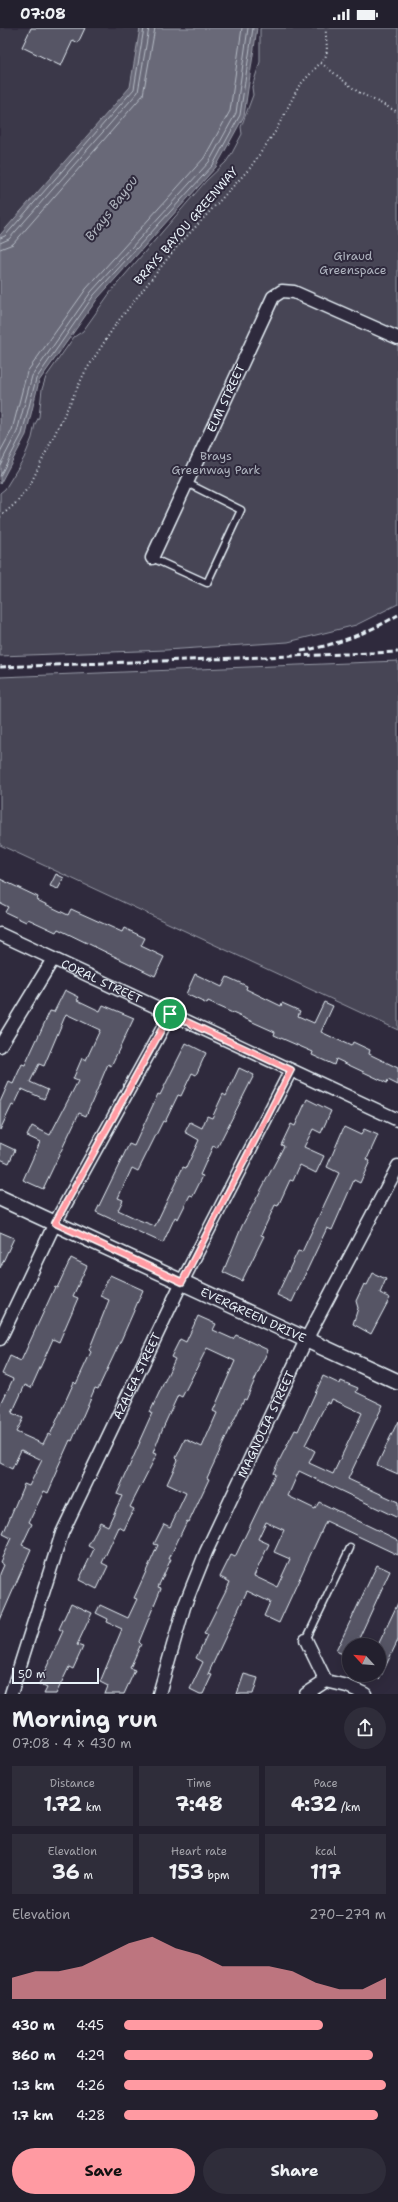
<!DOCTYPE html>
<html lang="en">
<head>
<meta charset="utf-8">
<style>
  body { margin:0; font-family:"Shantell Sans",sans-serif; background:#2f2d3a; color:#f1f3f6; height:100vh; display:flex; flex-direction:column; font-size:15px; white-space:nowrap }
  * { box-sizing:border-box; margin:0 }
  p { font-size:13px; color:#a3a3aa }
  .icon { flex:none; width:22px; height:22px; fill:none; stroke:currentColor; stroke-width:2; stroke-linecap:round; stroke-linejoin:round }
  .map { position:relative; height:1666px; overflow:hidden }
  .panel { display:flex; flex-direction:column; background:#23202e; flex:1 }
  .panel>* { flex:none }
  .needle { width:26px; rotate:296deg }
  .controls { position:absolute; left:342px; top:1610px; display:grid; gap:8px }
  .controls a { display:grid; place-items:center; width:44px; height:44px; border-radius:50%; background:#23202e; box-shadow:0 4px 16px #0002,0 0 0 1px #403e4a; font-size:20px }
  .scale { position:absolute; left:12px; bottom:10px; width:87px; box-sizing:border-box; padding-left:4px; border:2px solid #e8f1f8; border-top:0; font-size:11px; line-height:14px; white-space:nowrap; color:#e8f1f8; -webkit-text-stroke:3px #2f2a3d; paint-order:stroke }
  .pin { position:absolute; display:grid; place-items:center; width:34px; height:34px; color:#fff; margin:-17px; border:2px solid #fff; border-radius:50%; box-shadow:0 1px 4px #0007 }
  .round { display:grid; place-items:center; flex:none; width:42px; height:42px; border-radius:21px; background:#2f2d3a }
  .headline { display:flex; align-items:center; justify-content:space-between; height:68px; padding:0 12px }
  h1 { font-size:22px; font-weight:700; line-height:30px }
  .stats { display:grid; grid-template-columns:repeat(3,1fr); gap:6px; height:68px; padding:4px 12px }
  .stats div { display:grid; align-content:center; border-radius:0px; background:#2f2d3a; text-align:center }
  .stats b { font-size:20px; font-weight:700 }
  .stats small { font-size:11px; font-weight:400 }
  .stats p { font-size:11px }
  .chart { height:112px; padding:8px 12px }
  .chart p { display:flex; justify-content:space-between }
  .chart svg { width:100%; height:72px; margin-top:4px; fill:#ff9aa2; opacity:.7 }
  .primary-button { display:flex; gap:8px; margin-top:auto; padding:8px 12px }
  .primary-button a { flex:1; height:46px; border-radius:24px; background:#ff9aa2; color:#111; font-size:16px; font-weight:700; line-height:46px; text-align:center }
  .primary-button a+a { background:#2f2d3a; color:#f1f3f6 }
  ul { padding:0 12px; list-style:none; font-size:13px }
  li { display:grid; grid-template-columns:64px 48px 1fr; align-items:center; height:30px }
  li i { height:10px; border-radius:5px; background:#ff9aa2 }
  .status { display:flex; justify-content:space-between; align-items:center; height:28px; padding:0 20px; background:#23202e; direction:ltr }
  .status svg { height:11px; fill:currentColor }
  .map>svg:first-child { display:block }
  .built { fill:#3b3749 }
  .green { fill:#464455; stroke:#979aa6 }
  .water { fill:#696978; stroke:#9c9fab }
  .lines { fill:none; stroke-linecap:round; stroke-linejoin:round }
  .shore { stroke:#b5bbc5; stroke-width:1 }
  .building { fill:#575565; stroke:#e8f1f8; fill-rule:evenodd }
  .service-casing { stroke:#e8f1f8; stroke-width:9 }
  .minor-casing { stroke:#e8f1f8; stroke-width:15 }
  .tertiary-casing { stroke:#e8f1f8; stroke-width:18 }
  .path { stroke:#e8f1f8; stroke-width:2; stroke-dasharray:1 3; stroke-linecap:butt }
  .service { stroke:#2f2a3d; stroke-width:6 }
  .minor { stroke:#2f2a3d; stroke-width:12 }
  .tertiary { stroke:#2f2a3d; stroke-width:15 }
  .rail { stroke:#e8f1f8; stroke-width:3; stroke-dasharray:6 3; stroke-linecap:butt }
  .route-casing { stroke:#fff; stroke-width:8 }
  .route { stroke:#ff9aa2; stroke-width:5 }
  .labels { text-anchor:middle; stroke-width:4; stroke-linejoin:round; paint-order:stroke }
  .street-label { font-size:12px; fill:#e8f1f8; stroke:#2f2a3d }
  .park-label { font-size:12px; fill:#afb4bf; stroke:#2f2a3d }
  .water-label { font-size:13px; font-style:italic; fill:#afb4be; stroke:#2f2a3d }
</style>
</head>
<body>
<div class="status"><b>07:08</b><svg viewBox="0 0 49 12"><path d="M0 12V9h3v3zM5 12V6h3v6zM10 12V3h3v9zM15 12V0h3v12zM26 1h20v11H26zM47 4h2v5h-2z"/></svg></div>
<div class="map">
<svg width="398" height="1666" viewBox="0 0 398 1666">
  <rect width="100%" height="100%" fill="#2f2a3d"/>
  <filter id="ink" filterUnits="userSpaceOnUse"><feTurbulence type="fractalNoise" baseFrequency=".025" numOctaves="2"/><feDisplacementMap in="SourceGraphic" scale="8" xChannelSelector="R" yChannelSelector="G"/><feConvolveMatrix kernelMatrix="1 2 1 2 8 2 1 2 1" color-interpolation-filters="sRGB"/></filter>
  <g filter="url(#ink)">
    <path class="built" d="M0 0H140L130 59 0 207Z"/>
    <path class="green" d="M260 0H398V576L356 597 288 614 166 622 0 628V465L5 461 24 430 32 410 35 396 39 389 42 361 46 349 74 309 83 303 112 262 206 153 226 134 232 125 242 106 241 99 253 67 252 59 260 34Z
      M398 633V1002L0 817V649Z"/>
    <path class="water" d="M140 0H257L244 88 216 139 98 270 39 353 26 407 0 456V207L130 59Z"/>
    <g class="lines">
      <path class="shore" d="M0 210 5 208 134 61 144 0
        M0 215 9 211 138 64 149 0
        M0 221 13 216 143 67 155 0
        M0 424 12 402 27 344 86 261 204 130 230 83 242 0
        M0 437 17 404 32 348 91 264 209 134 236 85 248 0
        M0 448 22 406 36 351 94 267 213 137 240 87 253 0"/>
    </g>
    <path class="building" d="M31 0H85L78 15 73 12 61 38 22 19Z
      M56 846 64 850 58 861 50 858Z
      M0 851 38 869 37 872 68 887 71 881 122 904 124 900 145 910 141 918 164 929 155 948 58 901 56 904 28 891 26 894 5 884 8 879 0 875Z
      M195 946 222 959 227 949 247 958 246 961 281 978 282 975 300 983 298 988 314 995 324 974 333 978 321 1004 351 1018 353 1014 370 1022 369 1026 398 1040V1057L388 1052 387 1055 336 1031 334 1037 312 1027 313 1024 274 1007 275 1004 208 974 207 976 186 966Z
      M65 962 79 969 77 972 100 983 103 977 134 990 111 1038 108 1036 86 1088 79 1085 43 1161 23 1152 40 1114 27 1108 32 1098 50 1107 78 1053 73 1051 82 1030 86 1032 100 1002 66 986 44 1038 39 1036 30 1054 48 1062 44 1071 22 1061 14 1078 12 1077 0 1102V1074L9 1054 13 1056 22 1036 25 1037 50 983 54 984Z
      M186 1015 206 1025 196 1047 192 1045 181 1068 178 1067 165 1094 163 1093 138 1143 132 1140 118 1170 123 1172 118 1182 139 1192 155 1198 183 1139 186 1140 199 1112 185 1104 190 1094 202 1100 207 1088 212 1090 223 1066 226 1068 239 1040 254 1047 217 1120 213 1118 200 1147 203 1148 193 1168 190 1167 178 1191 175 1189 163 1215 96 1184 129 1116 134 1118 158 1066 160 1067Z
      M307 1071 331 1083 321 1105 313 1101 304 1119 324 1128 316 1145 300 1137 293 1153 290 1152 278 1178 275 1177 261 1207 264 1208 242 1253 223 1244 242 1198 284 1118 281 1117 291 1096 295 1098Z
      M344 1099 361 1107 364 1101 378 1107 367 1131 370 1133 360 1155 354 1152 332 1202 327 1200 292 1274 277 1267 298 1223 302 1224 339 1145 327 1139Z
      M0 1115 15 1122 9 1135 0 1131Z
      M0 1204 14 1210 0 1240Z
      M71 1230 87 1238 73 1268 78 1270 59 1314 53 1311 31 1360 25 1357 12 1385 23 1390 16 1404 43 1416 48 1406 50 1407 74 1354 76 1356 91 1324 89 1322 109 1272 100 1268 110 1247 143 1262 122 1310 98 1361 95 1360 72 1413 70 1412 57 1441 58 1442 48 1465 44 1463 29 1494 32 1496 22 1517 31 1521 0 1592V1546L4 1537 0 1534 11 1510 3 1506 24 1456 29 1458 42 1432 21 1422 12 1441 0 1435V1378L13 1351 2 1346 10 1328 21 1333 55 1259 57 1260Z
      M373 1245 386 1251 380 1265 390 1270 371 1306 353 1296 358 1280 356 1273 364 1256 367 1257Z
      M198 1288 216 1296 213 1302 233 1311 236 1307 268 1322 246 1372 244 1371 207 1450 209 1451 189 1494 187 1493 169 1531H171L158 1559 161 1560 139 1614 141 1616 130 1640 135 1642 124 1666H105L108 1658 100 1654 122 1601 107 1594 108 1591 96 1585 100 1577 128 1590 137 1571 134 1570 158 1517 154 1516 164 1496 170 1499 186 1465 167 1456 178 1432 176 1430 185 1411 202 1419 217 1385 213 1383 235 1333 207 1320 182 1369 178 1367 162 1402 153 1425 157 1426 130 1479 134 1481 124 1502 119 1499 102 1535 108 1538 97 1561 79 1552 94 1521 88 1518 100 1494 108 1498 122 1468 117 1466 140 1414H139L152 1385 150 1384 175 1331 171 1329 180 1311 186 1314Z
      M323 1348 340 1356 341 1353 358 1360 356 1364 383 1377 348 1451 398 1474V1490L299 1443 288 1468 315 1481 319 1474 398 1512V1527L326 1493 279 1595 264 1588 270 1574 247 1563 208 1646 212 1647 203 1666H200L190 1661 203 1634 196 1630 207 1607 204 1606 230 1554 220 1549 231 1527 235 1529 275 1446 273 1445 282 1427 295 1402 298 1403ZM332 1371 362 1385 333 1446 309 1435 315 1423 305 1417 327 1374 330 1376ZM266 1494 284 1502 274 1524 290 1531 277 1559 254 1548 269 1516 258 1511Z
      M398 1393V1446L377 1437Z
      M377 1537 390 1543 356 1617H349V1629L336 1623Z
      M71 1575 92 1585 77 1617 83 1619 73 1641 69 1639 56 1666H44L47 1660 39 1656 63 1603 59 1601Z
      M398 1575V1612L379 1652V1615Z
      M244 1646 258 1650 253 1666H237Z"/>
    <g class="lines">
      <defs>
        <path id="service" d="M152 530 207 555 241 482 187 455
          M306 1612 350 1520"/>
        <g id="minor">
          <path id="s1" d="M152 530 273 269 282 263 294 264 398 310"/>
          <path id="s2" d="M0 906 398 1092"/>
          <path d="M0 1018 53 931"/>
          <path d="M0 1311 55 1195 170 987"/>
          <path d="M306 1612 326 1653"/>
          <path d="M326 1653 347 1658 365 1666"/>
          <path id="s3" d="M11 1666 62 1505 182 1254 291 1042"/>
          <path id="s4" d="M159 1666 184 1579 206 1524 306 1312 398 1138"/>
          <path d="M306 1666 326 1653"/>
        </g>
        <g id="tertiary">
          <path id="s5" d="M0 1170 398 1354"/>
        </g>
      </defs>
      <use href="#service" class="service-casing"/>
      <use href="#minor" class="minor-casing"/>
      <use href="#tertiary" class="tertiary-casing"/>
      <path class="path" d="M321 35 358 64 398 84
        M0 489 17 474 30 457 85 344 116 296 175 221 250 140 275 104 299 58 325 30C329 21 325 10 326 0"/>
      <use href="#service" class="service"/>
      <use href="#minor" class="minor"/>
      <use href="#tertiary" class="tertiary"/>
      <path class="rail" d="M301 623C336 617 368 605 398 587
        M0 639 398 624"/>
    </g>
  </g>
  <g class="lines" filter="url(#ink)">
    <defs>
      <path id="route" d="M170 986 291 1042 182 1254 55 1195Z"/>
    </defs>
    <use href="#route" class="route-casing"/>
    <use href="#route" class="route"/>
  </g>
  <g class="labels">
    <g class="street-label">
      <text transform="translate(186 198) rotate(-49)" y="4">BRAYS BAYOU GREENWAY</text>
      <text dy="4" stroke="none"><textPath href="#s1" startOffset="176">ELM STREET</textPath></text>
      <text dy="4" stroke="none"><textPath href="#s2" startOffset="112">CORAL STREET</textPath></text>
      <text dy="4" stroke="none"><textPath href="#s5" startOffset="279">EVERGREEN DRIVE</textPath></text>
      <text dy="4" stroke="none"><textPath href="#s3" startOffset="343">AZALEA STREET</textPath></text>
      <text dy="4" stroke="none"><textPath href="#s4" startOffset="291">MAGNOLIA STREET</textPath></text>
    </g>
    <g class="park-label">
      <text x="353" y="232">Giraud<tspan x="353" dy="14">Greenspace</tspan></text>
      <text x="216" y="432">Brays<tspan x="216" dy="14">Greenway Park</tspan></text>
    </g>
    <g class="water-label">
      <text transform="translate(111 180) rotate(-53)" y="5">Brays Bayou</text>
    </g>
  </g>
</svg>
<div class="controls">
<a><svg class="needle" viewBox="-14 -14 28 28"><path d="M0-13l5 13h-10z" fill="#e53935"/><path d="M0 13l5-13h-10z" fill="#a3a3aa"/></svg></a>
</div>
<div class="scale">50 m</div>
<div class="pin" style="left:170px;top:986px;background:#1e9e55"><svg class="icon" aria-label="arrive" viewBox="0 0 24 24"><path d="M6 21V4h12l-3 4 3 4H6"/></svg></div>
</div>
<section class="panel">
<div class="headline"><div><h1>Morning run</h1><p>07:08 · 4 × 430 m</p></div><a class="round"><svg class="icon" aria-label="share" viewBox="0 0 24 24"><path d="M12 15V3M7 8l5-5 5 5M5 13v7h14v-7"/></svg></a></div>
<div class="stats">
<div><p>Distance</p><b>1.72<small> km</small></b></div>
<div><p>Time</p><b>7:48</b></div>
<div><p>Pace</p><b>4:32<small> /km</small></b></div>
</div>
<div class="stats">
<div><p>Elevation</p><b>36<small> m</small></b></div>
<div><p>Heart rate</p><b>153<small> bpm</small></b></div>
<div><p>kcal</p><b>117</b></div>
</div>
<div class="chart"><p><span>Elevation</span>270–279 m</p>
<svg viewBox="0 0 160 44" preserveAspectRatio="none"><path d="M0 44V31L10 27L20 27L30 24L40 17L50 10L60 6L70 13L80 17L90 24L100 24L110 24L120 27L130 34L140 38L150 38L160 31V44z"/></svg>
</div>
<ul>
<li><b>430 m</b>4:45<i style="width:76%"></i></li>
<li><b>860 m</b>4:29<i style="width:95%"></i></li>
<li><b>1.3 km</b>4:26<i style="width:100%"></i></li>
<li><b>1.7 km</b>4:28<i style="width:97%"></i></li>
</ul>
<div class="primary-button"><a>Save</a><a>Share</a></div>
</section>
</body>
</html>
